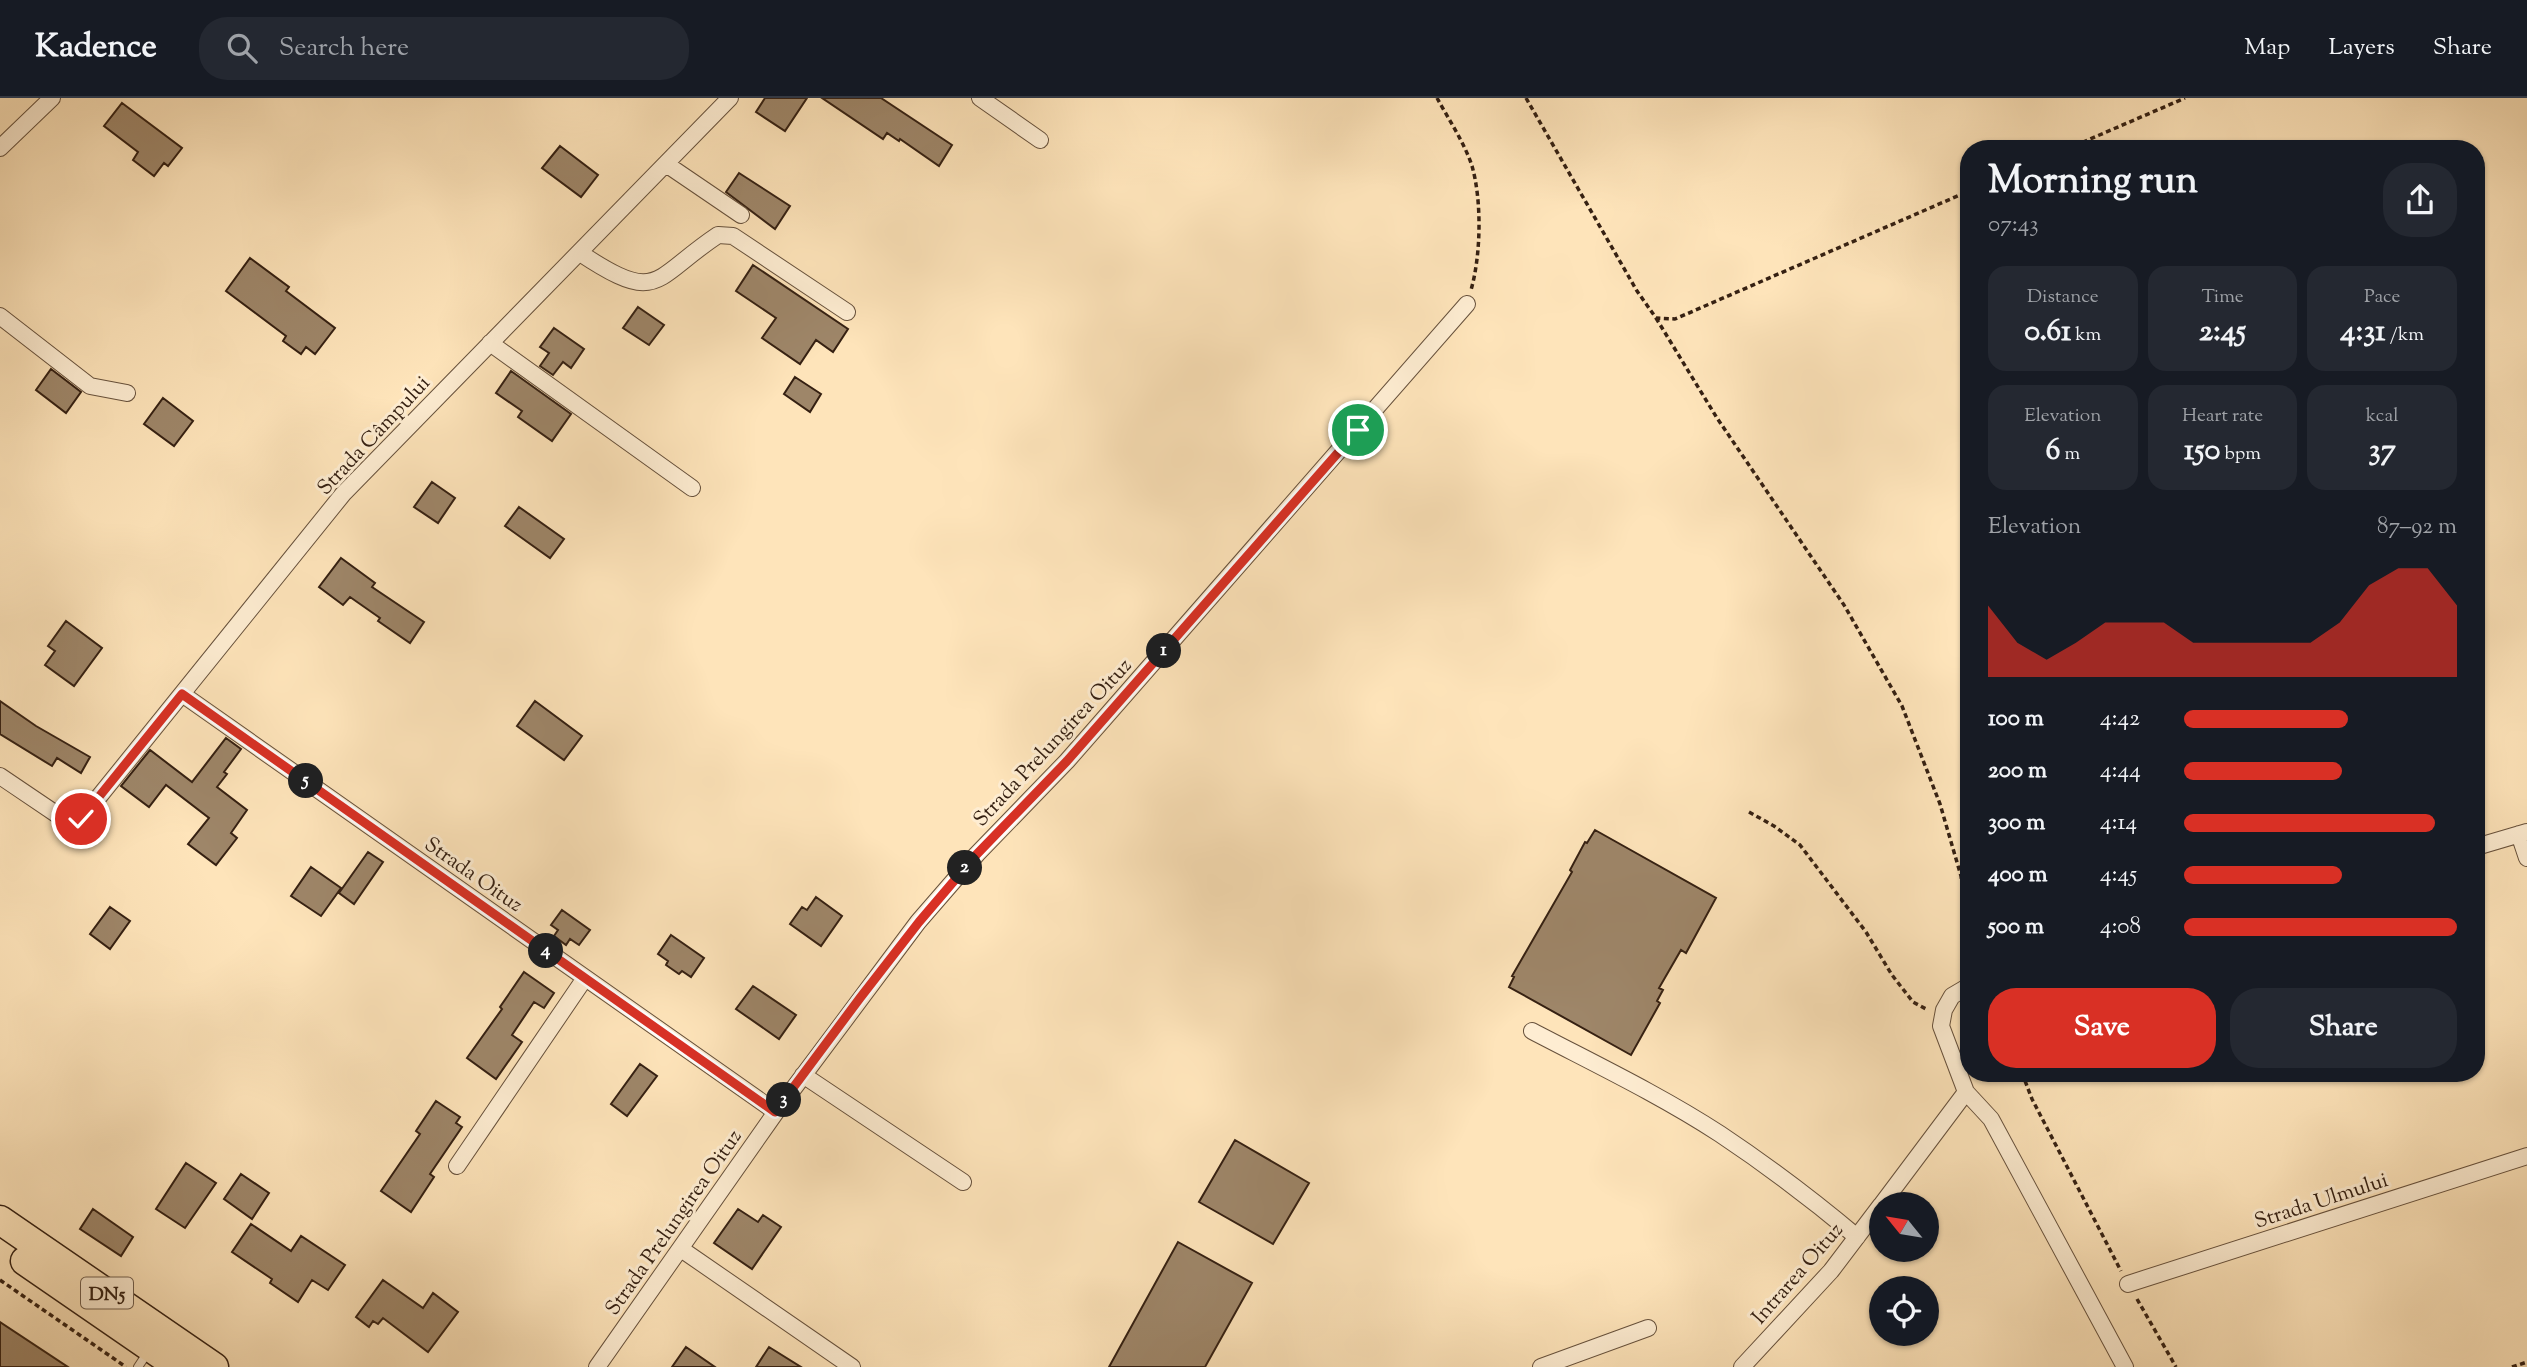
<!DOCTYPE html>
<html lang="en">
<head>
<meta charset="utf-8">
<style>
  body { margin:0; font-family:"Sorts Mill Goudy",serif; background:#242831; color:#f1f3f6; height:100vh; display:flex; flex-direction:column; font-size:26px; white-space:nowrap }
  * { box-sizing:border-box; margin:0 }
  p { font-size:23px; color:#9ea1a6 }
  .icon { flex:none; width:38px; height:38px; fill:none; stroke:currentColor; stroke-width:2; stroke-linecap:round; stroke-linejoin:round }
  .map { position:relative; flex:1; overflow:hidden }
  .side { position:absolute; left:1960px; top:42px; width:525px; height:942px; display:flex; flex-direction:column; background:#171b24; border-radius:28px; box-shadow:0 2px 5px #0004 }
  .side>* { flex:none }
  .needle { width:46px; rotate:300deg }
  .controls { position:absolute; left:1869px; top:1094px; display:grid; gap:14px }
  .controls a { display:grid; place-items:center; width:70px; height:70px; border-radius:50%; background:#171b24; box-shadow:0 2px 5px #0004; font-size:35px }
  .pin { position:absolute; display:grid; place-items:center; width:60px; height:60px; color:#fff; margin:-30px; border:4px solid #fff; border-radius:50%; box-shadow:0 2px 7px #0007 }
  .km { position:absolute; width:35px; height:35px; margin:-18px; border-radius:50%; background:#222; color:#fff; font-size:19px; line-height:35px; text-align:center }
  .round { display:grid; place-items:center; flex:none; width:74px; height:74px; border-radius:28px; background:#242831 }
  .summary { display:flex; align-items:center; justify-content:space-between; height:119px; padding:0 28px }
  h1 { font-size:38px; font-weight:800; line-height:52px }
  .figures { display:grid; grid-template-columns:repeat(3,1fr); gap:10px; height:119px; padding:7px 28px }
  .figures div { display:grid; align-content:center; border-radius:18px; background:#242831; text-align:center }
  .figures b { font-size:30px; font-weight:800 }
  .figures small { font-size:19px; font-weight:400 }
  .figures p { font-size:19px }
  .chart { height:196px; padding:14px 28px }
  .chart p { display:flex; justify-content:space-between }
  .chart svg { width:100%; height:126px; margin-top:7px; fill:#d93025; opacity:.7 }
  .primary-button { display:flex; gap:14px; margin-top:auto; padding:14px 28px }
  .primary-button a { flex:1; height:80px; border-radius:28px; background:#d93025; color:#fff; font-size:28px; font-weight:800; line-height:80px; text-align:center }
  .primary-button a+a { background:#242831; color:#f1f3f6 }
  ul { padding:0 28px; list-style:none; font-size:23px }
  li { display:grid; grid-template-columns:112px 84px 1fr; align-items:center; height:52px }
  li i { height:18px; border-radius:9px; background:#d93025 }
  header { display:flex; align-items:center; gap:42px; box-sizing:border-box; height:98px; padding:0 35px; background:#171b24; border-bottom:2px solid #363941 }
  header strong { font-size:33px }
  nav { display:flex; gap:38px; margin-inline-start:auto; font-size:24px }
  .search { width:490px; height:63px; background:#242831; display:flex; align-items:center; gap:18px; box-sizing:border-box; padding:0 24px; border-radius:28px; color:#9ea1a6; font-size:26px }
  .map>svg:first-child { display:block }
  .building { fill:#9e8669; stroke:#352012; stroke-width:2 }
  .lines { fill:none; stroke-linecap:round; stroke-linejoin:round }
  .lane-casing { stroke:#67513c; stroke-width:10 }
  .street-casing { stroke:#67513c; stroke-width:18 }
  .highway-casing { stroke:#352012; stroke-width:31 }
  .path { stroke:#352012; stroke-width:3.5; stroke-dasharray:5 3.5; stroke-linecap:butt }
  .lane { stroke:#feedd2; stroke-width:8 }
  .street { stroke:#feedd2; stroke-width:16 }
  .highway { stroke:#fee4ba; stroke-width:28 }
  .route-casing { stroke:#fff; stroke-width:14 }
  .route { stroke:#d93025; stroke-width:9 }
  .labels { text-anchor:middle; stroke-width:6; stroke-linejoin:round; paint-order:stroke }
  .shield { fill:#feedd2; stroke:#715e4c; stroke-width:2 }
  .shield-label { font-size:19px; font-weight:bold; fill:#352012 }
  .street-label { font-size:21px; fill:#352012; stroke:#feedd2 }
</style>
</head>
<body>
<header>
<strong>Kadence</strong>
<div class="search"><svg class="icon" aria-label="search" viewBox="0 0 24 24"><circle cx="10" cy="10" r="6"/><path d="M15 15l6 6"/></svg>Search here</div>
<nav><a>Map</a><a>Layers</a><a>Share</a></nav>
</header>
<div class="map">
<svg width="2527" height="1269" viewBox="0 0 2527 1269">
  <rect width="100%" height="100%" fill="#fee4ba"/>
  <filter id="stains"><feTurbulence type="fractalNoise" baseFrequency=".00286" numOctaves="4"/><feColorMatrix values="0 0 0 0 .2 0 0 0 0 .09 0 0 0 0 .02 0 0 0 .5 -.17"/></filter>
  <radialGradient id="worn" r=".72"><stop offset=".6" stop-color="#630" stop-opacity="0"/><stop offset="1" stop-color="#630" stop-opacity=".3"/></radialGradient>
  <path class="building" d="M765 0H807L785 33 756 14Z
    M822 0H881L952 47 939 68 900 41 899 43 887 35 883 41Z
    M122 5 182 50 168 68 164 65 154 78 133 62 138 54 104 28Z
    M560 48 598 77 581 99 542 70Z
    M739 75 790 108 775 131 726 94Z
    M250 160 289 189 286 193 335 230 315 256 306 249 301 256 283 243 286 238 226 193Z
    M753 167 848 231 833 254 816 242 800 266 762 240 776 220 736 193Z
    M638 209 664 227 649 247 623 230Z
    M554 230 584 251 571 270 563 264 553 277 540 268 549 255 540 249Z
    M51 271 81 294 66 315 36 292Z
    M511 273 571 316 552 343 518 319 522 313 496 295Z
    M795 279 821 296 810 314 784 296Z
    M163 300 193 323 174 348 144 326Z
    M432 384 455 400 438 425 414 409Z
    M519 409 564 441 550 460 505 428Z
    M341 460 375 485 372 489 424 524 410 545 378 523 380 520 350 499 343 507 319 489Z
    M66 523 102 550 74 588 45 567 55 553 48 548Z
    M0 603 36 628 90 659 81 675 57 660 52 668 0 636Z
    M535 603 582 638 564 662 517 628Z
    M226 640 241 651 224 674 227 676 217 689 247 712 231 735 237 740 216 767 188 746 209 720 166 687 149 709 121 688 150 652 192 684Z
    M1595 732 1716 800 1686 855 1681 852 1659 890 1663 892 1657 903 1660 905 1631 957 1509 889 1514 879 1512 878 1572 774 1570 772 1585 744 1587 745Z
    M368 754 383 764 354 806 339 795Z
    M311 769 341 790 321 818 291 798Z
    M816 799 842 818 821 848 790 826 802 809 807 812Z
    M110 809 130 823 110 851 90 836Z
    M562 812 590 832 579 847 570 841 566 847 554 838 558 832 551 827Z
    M671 837 704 860 691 879 682 873 679 876 666 867 668 863 658 856Z
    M524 874 554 895 544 910 534 904 512 937 522 944 496 981 467 960 502 911 500 909Z
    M753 888 796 917 779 941 736 911Z
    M640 966 657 978 627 1018 611 1006Z
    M436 1003 460 1019 456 1025 462 1029 430 1076 434 1079 411 1114 381 1093 420 1036 416 1033Z
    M1235 1042 1309 1085 1273 1146 1199 1104Z
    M186 1065 216 1085 185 1130 156 1111Z
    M241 1076 269 1095 252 1121 224 1101Z
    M93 1111 133 1139 121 1158 80 1131Z
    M738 1111 758 1124 763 1117 781 1129 752 1171 714 1145Z
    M251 1126 291 1153 301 1138 345 1167 328 1192 312 1182 298 1204 270 1185 272 1181 232 1154Z
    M1178 1144 1252 1185 1205 1269H1109Z
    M383 1182 423 1210 433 1195 458 1214 428 1254 383 1220 378 1226 373 1223 369 1229 356 1219Z
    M0 1224 68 1269H0Z
    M686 1249 715 1269H672Z
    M769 1249 801 1269H756Z"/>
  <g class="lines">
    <defs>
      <path id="lane" d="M138 1269 148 1254"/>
      <path id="street" d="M980 0 1040 42
        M0 50 52 0
        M666 66 741 117
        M580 155C660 208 652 181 718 137L733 138 847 214
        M0 218 90 288 127 295
        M490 245 692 390
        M182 596 776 1014
        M0 678 65 722 73 725 81 721 343 396 730 0
        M2519 736 2527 760
        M2476 749 2527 734
        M1969 888 1952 898 1944 912 1941 928 1966 994 1991 1021 2125 1269
        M1532 933C1595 966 1660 997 1720 1036 1768 1068 1813 1102 1857 1139
        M803 977 963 1084
        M457 1068 585 880
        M1882 1106 1966 994
        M681 1151 852 1269
        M2128 1186 2527 1058
        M597 1269 776 1014 918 824 977 756 1067 663 1467 206
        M1541 1269 1648 1230
        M1742 1269 1831 1173 1881 1107"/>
      <path id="highway" d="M0 1122 214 1269
        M25 1163 179 1269"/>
    </defs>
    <use href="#lane" class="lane-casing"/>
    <use href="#street" class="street-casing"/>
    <use href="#highway" class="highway-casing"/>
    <path class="path" d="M1437 0C1448 20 1465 46 1472 68 1482 103 1481 157 1471 192
      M1526 0 1637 193 1656 220 1675 221 1969 93
      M2067 51 2185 0
      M1656 220 1717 320 1844 507 1902 608 1940 706 1961 778 1969 838
      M1749 714 1774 728 1800 747 1866 834 1892 877 1913 904 1928 912
      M2022 975 2032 1001 2121 1173
      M0 1182 126 1269
      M2137 1201 2176 1269
      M2512 1269 2527 1264"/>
    <use href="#lane" class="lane"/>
    <use href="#street" class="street"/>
    <use href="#highway" class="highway"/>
  </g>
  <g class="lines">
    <defs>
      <path id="route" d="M81 721 182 596 775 1014 860 900 919 824 977 756 1067 663 1358 332"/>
    </defs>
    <use href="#route" class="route-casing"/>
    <use href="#route" class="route"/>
  </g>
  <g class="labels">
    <rect class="shield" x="81" y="1179.5" width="52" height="31" rx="5"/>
    <g class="shield-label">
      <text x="107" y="1202">DN5</text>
    </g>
    <g class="street-label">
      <text transform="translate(373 337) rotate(-47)" y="7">Strada Câmpului</text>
      <text transform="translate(1052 644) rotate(-47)" y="7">Strada Prelungirea Oituz</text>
      <text transform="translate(474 776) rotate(35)" y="7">Strada Oituz</text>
      <text transform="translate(2321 1102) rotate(-18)" y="7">Strada Ulmului</text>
      <text transform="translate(673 1124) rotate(-55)" y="7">Strada Prelungirea Oituz</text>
      <text transform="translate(1797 1175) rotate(-49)" y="7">Intrarea Oituz</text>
    </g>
  </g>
  <rect width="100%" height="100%" filter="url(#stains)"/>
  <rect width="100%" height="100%" fill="url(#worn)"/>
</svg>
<div class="controls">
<a><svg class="needle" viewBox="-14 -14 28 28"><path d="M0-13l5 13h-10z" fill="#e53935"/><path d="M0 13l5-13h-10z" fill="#9ea1a6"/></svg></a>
<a><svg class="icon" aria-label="locate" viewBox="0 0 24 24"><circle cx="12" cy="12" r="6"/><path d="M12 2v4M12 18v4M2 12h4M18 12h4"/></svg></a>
</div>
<div class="pin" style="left:1358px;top:332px;background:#1e9e55"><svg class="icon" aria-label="arrive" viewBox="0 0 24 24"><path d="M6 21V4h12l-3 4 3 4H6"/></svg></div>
<div class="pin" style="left:81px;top:721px;background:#d93025"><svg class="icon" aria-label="check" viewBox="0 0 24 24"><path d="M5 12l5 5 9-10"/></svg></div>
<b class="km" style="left:1164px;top:553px">1</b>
<b class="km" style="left:965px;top:770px">2</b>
<b class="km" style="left:784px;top:1002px">3</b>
<b class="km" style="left:546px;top:853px">4</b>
<b class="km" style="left:306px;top:683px">5</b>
<section class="side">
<div class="summary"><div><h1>Morning run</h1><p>07:43</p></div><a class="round"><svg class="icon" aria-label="share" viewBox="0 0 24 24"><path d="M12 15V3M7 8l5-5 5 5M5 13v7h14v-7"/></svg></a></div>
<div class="figures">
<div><p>Distance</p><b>0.61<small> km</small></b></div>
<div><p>Time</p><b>2:45</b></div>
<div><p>Pace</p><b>4:31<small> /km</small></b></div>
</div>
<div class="figures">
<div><p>Elevation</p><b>6<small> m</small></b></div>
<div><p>Heart rate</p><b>150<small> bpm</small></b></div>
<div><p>kcal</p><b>37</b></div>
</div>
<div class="chart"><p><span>Elevation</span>87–92 m</p>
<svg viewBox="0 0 160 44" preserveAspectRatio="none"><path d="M0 44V19L10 32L20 38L30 32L40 25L50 25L60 25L70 32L80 32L90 32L100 32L110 32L120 25L130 12L140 6L150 6L160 19V44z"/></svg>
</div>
<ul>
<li><b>100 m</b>4:42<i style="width:60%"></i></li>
<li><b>200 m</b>4:44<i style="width:58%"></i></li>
<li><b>300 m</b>4:14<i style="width:92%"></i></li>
<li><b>400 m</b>4:45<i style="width:58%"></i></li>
<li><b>500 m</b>4:08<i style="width:100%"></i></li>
</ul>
<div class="primary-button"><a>Save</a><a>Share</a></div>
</section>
</div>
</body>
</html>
